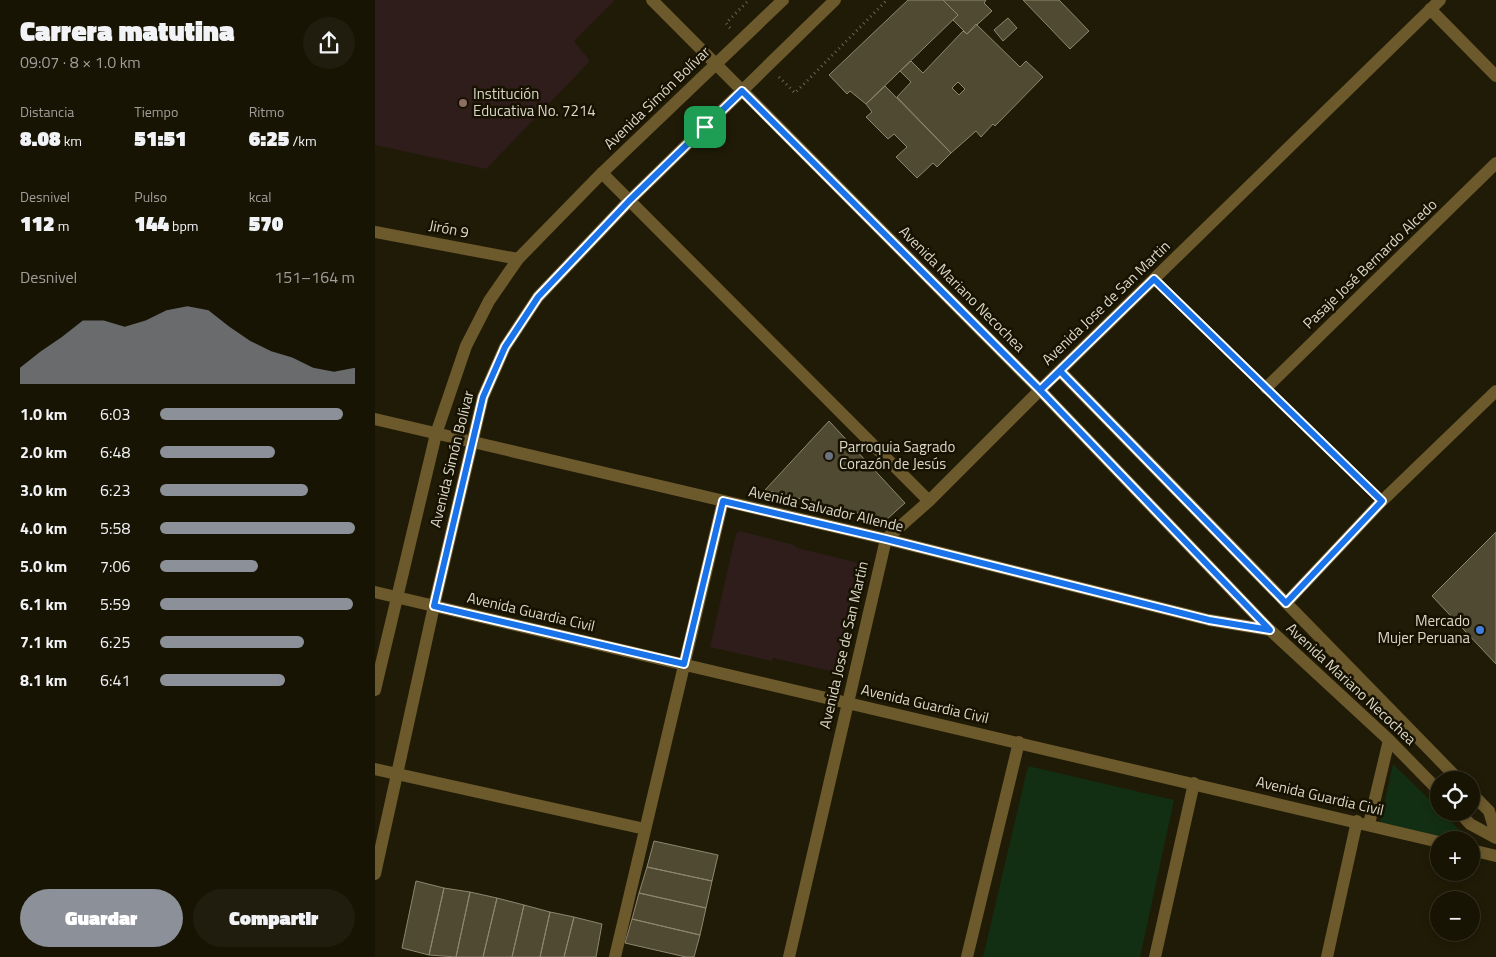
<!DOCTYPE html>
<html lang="es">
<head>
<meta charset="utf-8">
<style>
  body { margin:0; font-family:"Titillium Web",sans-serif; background:#211d0e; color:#f1f3f6; height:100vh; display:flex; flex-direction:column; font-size:19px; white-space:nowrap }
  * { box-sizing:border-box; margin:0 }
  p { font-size:16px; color:#9f9e9a }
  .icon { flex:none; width:28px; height:28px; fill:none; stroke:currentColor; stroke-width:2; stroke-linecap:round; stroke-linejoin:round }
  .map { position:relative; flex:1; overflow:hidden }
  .panel { display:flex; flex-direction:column; background:#181404; width:375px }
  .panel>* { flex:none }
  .controls { position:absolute; left:1055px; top:771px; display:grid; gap:10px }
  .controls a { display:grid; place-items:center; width:50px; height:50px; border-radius:50%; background:#181404; box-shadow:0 2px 8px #0003,0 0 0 1px #363326; font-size:25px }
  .pin { position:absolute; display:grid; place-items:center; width:42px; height:42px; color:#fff; margin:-21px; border-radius:10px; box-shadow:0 2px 8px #0006 }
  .round { display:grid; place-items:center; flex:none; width:52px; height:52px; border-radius:26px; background:#211d0e }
  .summary { display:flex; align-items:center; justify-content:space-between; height:85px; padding:0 20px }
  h1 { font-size:28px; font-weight:800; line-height:38px }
  .metrics { display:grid; grid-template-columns:repeat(3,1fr); gap:8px; height:85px; padding:5px 20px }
  .metrics div { display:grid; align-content:center }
  .metrics b { font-size:21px; font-weight:800 }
  .metrics small { font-size:14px; font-weight:400 }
  .metrics p { font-size:14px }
  .chart { height:140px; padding:10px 20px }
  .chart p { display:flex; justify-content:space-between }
  .chart svg { width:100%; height:90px; margin-top:5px; fill:#8c9099; opacity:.7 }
  .primary-button { display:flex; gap:10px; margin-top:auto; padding:10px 20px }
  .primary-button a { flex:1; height:58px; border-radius:30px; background:#8c9099; color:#fff; font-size:20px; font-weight:800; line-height:58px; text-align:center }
  .primary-button a+a { background:#211d0e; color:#f1f3f6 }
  ul { padding:0 20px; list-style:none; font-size:16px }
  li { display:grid; grid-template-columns:80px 60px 1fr; align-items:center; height:38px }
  li i { height:12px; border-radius:6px; background:#8c9099 }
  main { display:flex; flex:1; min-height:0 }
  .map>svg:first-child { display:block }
  .education { fill:#2f1d1c }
  .green { fill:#132f13 }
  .building { fill:#504a33; stroke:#8d876e; fill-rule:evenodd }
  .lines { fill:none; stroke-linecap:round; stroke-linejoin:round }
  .path { stroke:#696553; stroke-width:3; stroke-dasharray:1 4; stroke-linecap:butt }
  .service { stroke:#6c592c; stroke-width:10 }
  .minor { stroke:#6c592c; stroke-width:12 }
  .tertiary { stroke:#6c592c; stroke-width:12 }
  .route-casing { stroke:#fff; stroke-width:10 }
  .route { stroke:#1a73e8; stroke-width:6 }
  .education-dot { fill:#8d6e63; stroke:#171200; stroke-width:2 }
  .worship-dot { fill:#6b7280; stroke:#171200; stroke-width:2 }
  .shop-dot { fill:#3f7fe0; stroke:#171200; stroke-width:2 }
  .labels { text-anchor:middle; stroke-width:5; stroke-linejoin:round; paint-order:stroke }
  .poi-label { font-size:15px; fill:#dad7ca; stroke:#171200; text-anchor:start }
  .street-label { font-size:15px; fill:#dad7ca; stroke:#171200 }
</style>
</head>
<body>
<main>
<section class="panel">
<div class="summary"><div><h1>Carrera matutina</h1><p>09:07 · 8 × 1.0 km</p></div><a class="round"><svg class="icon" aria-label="share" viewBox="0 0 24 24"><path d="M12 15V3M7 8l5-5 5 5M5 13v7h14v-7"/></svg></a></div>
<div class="metrics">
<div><p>Distancia</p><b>8.08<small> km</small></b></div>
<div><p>Tiempo</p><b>51:51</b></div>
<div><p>Ritmo</p><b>6:25<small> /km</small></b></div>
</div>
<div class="metrics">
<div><p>Desnivel</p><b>112<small> m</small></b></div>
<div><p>Pulso</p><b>144<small> bpm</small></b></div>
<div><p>kcal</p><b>570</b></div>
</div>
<div class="chart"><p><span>Desnivel</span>151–164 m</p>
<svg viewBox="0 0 160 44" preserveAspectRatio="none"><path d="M0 44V36L10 28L20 21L30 13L40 13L50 16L60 13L70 8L80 6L90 8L100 16L110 23L120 28L130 31L140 36L150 38L160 36V44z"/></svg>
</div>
<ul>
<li><b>1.0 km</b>6:03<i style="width:94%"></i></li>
<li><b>2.0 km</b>6:48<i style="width:59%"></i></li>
<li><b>3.0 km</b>6:23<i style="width:76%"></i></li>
<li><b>4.0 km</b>5:58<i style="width:100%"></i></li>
<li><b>5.0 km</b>7:06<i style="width:50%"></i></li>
<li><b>6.1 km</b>5:59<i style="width:99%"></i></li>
<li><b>7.1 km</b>6:25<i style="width:74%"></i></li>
<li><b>8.1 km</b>6:41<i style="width:64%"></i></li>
</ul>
<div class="primary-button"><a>Guardar</a><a>Compartir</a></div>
</section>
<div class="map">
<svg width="1121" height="957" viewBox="0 0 1121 957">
  <rect width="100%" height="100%" fill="#201b06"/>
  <path class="education" d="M0 0H240L199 41 215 61 111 169 0 145Z
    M364 531 419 545 422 548 484 563 460 672 398 658 397 661 335 647 361 534Z"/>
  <path class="green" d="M1018 764 1064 809V812L1067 813 1095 840H1083L1005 823Z
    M653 766 799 800 765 957H608Z"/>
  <path class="building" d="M533 0H568L583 15 491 104 475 91 472 94 454 75Z
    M568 0H611L609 3 617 11 592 34 578 20 583 15Z
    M648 0H684L714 31 695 49Z
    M633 18 642 28 628 41 619 30Z
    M601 24 645 67 651 61 668 77 620 126 618 124 606 137 601 131 576 153 522 97 536 82 525 71 536 61 548 73 588 31 592 34ZM583 82 590 89 584 95 577 88Z
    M510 86 576 153 562 167 558 163 542 178 521 157 532 147 519 134 513 139 491 117 497 112 491 104Z
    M454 421 530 503 511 520 390 490Z
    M1121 532V664L1057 596Z
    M279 841 343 855 337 881 272 867Z
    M272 867 337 881 331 908 264 893Z
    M41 881 69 888 54 955 27 948Z
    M69 888 95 892 81 957 54 955Z
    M95 892 122 898 108 957H81Z
    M264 893 331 908 325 935 257 919Z
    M122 898 149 905 137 957H108Z
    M149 905 175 912 165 957H137Z
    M175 912 199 917 189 957H165Z
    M199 917 227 924 221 957H189Z
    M257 919 325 935 319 957H311L250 943Z"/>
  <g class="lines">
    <path class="path" d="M355 28 351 23 374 0
      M404 77 420 93 512 0"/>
    <path class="service" d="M779 279 1007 501"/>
    <path class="minor" d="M277 0 665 390 895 630 1014 740 1064 791
      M1055 9 1121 76
      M227 173 554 501
      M0 232 143 259
      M685 371 1084 780
      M891 388 1121 163
      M0 419 511 539 834 620 895 630
      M0 592 1064 842
      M911 603 1007 501 1121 391
      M0 769 270 829
      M1096 793 1114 811 1121 834
      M1084 812 1095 824 1121 838
      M994 824 1014 740
      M1096 850 1121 856
      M240 957 348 501
      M414 957 511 539 554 501 665 390 1065 0
      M592 957 644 742
      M780 957 819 783
      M952 957 982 821"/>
    <path class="tertiary" d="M0 690 61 434 91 346 114 301 143 259 227 173 408 0
      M0 874 59 606 108 397 130 347 163 297 254 201 460 0"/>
  </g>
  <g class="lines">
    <defs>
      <path id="route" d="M330 127 254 201 163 297 130 347 108 397 59 606 309 664 348 501 511 539 834 620 895 630 665 390 779 279 1007 501 911 603 685 371 665 390 367 91 330 127"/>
    </defs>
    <use href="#route" class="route-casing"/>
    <use href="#route" class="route"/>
  </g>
  <circle class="education-dot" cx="88" cy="103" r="5"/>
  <circle class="worship-dot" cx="454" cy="456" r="5"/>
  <circle class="shop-dot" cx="1105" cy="630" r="5"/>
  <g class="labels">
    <g class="poi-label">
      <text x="98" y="99">Institución<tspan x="98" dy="17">Educativa No. 7214</tspan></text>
      <text x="464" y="452">Parroquia Sagrado<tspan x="464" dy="17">Corazón de Jesús</tspan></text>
      <text x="1095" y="626" text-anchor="end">Mercado<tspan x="1095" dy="17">Mujer Peruana</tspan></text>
    </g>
    <g class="street-label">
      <text transform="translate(282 98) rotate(-44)" y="5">Avenida Simón Bolívar</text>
      <text transform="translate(74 229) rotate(11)" y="5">Jirón 9</text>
      <text transform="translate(995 264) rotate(-44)" y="5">Pasaje José Bernardo Alcedo</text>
      <text transform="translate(587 289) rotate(45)" y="5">Avenida Mariano Necochea</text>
      <text transform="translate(731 303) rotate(-44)" y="5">Avenida Jose de San Martin</text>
      <text transform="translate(77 459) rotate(-76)" y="5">Avenida Simón Bolívar</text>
      <text transform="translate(451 509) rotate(13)" y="5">Avenida Salvador Allende</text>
      <text transform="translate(156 612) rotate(13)" y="5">Avenida Guardia Civil</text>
      <text transform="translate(469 645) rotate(-77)" y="5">Avenida Jose de San Martin</text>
      <text transform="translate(976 684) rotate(43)" y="5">Avenida Mariano Necochea</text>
      <text transform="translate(550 704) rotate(13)" y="5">Avenida Guardia Civil</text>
      <text transform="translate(945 796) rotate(13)" y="5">Avenida Guardia Civil</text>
    </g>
  </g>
</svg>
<div class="controls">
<a><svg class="icon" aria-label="locate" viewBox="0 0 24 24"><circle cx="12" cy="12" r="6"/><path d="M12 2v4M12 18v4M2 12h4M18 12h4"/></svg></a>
<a>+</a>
<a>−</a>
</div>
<div class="pin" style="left:330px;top:127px;background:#1e9e55"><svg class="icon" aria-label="arrive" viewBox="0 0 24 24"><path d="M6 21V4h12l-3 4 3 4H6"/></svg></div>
</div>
</main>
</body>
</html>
